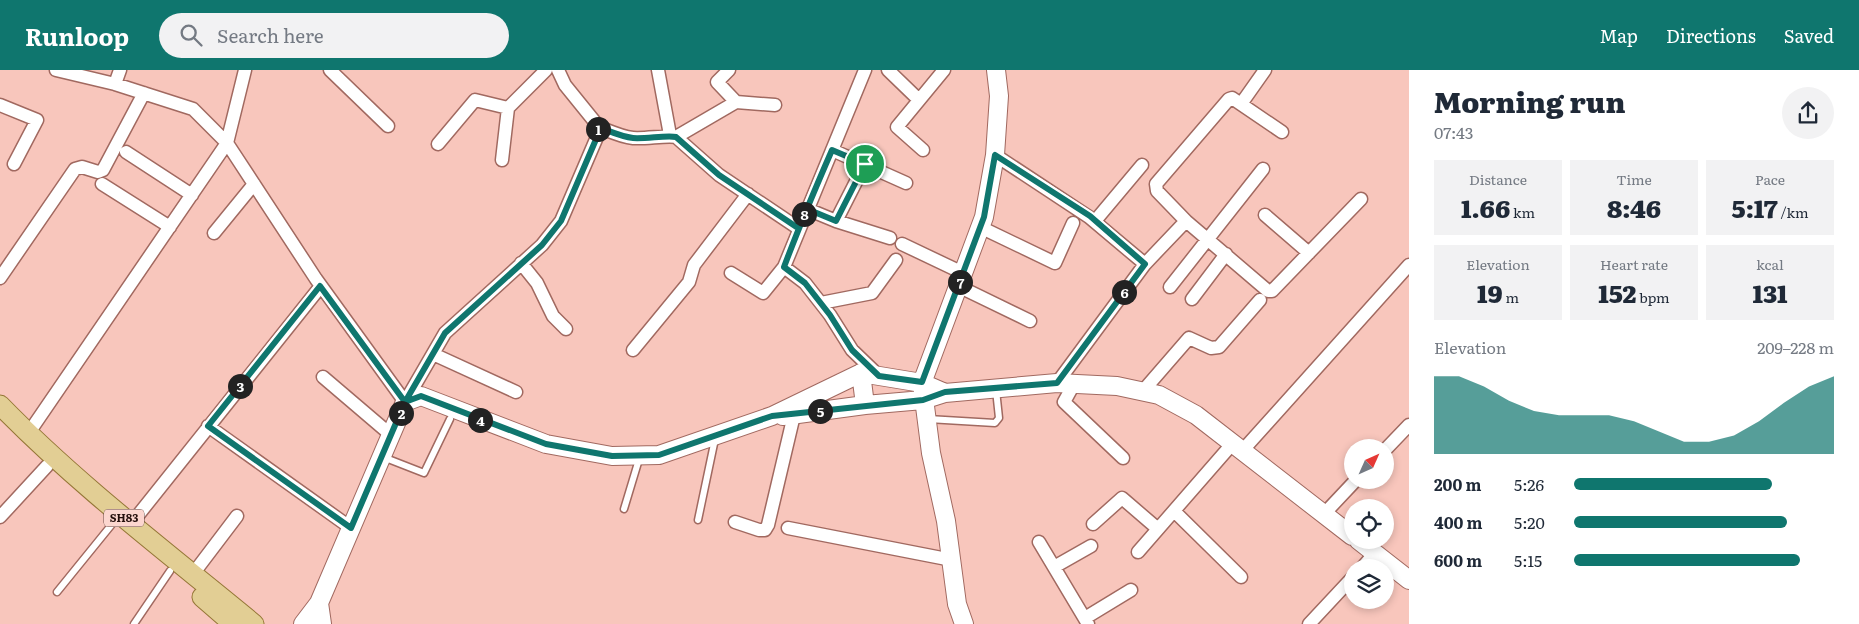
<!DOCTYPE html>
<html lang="en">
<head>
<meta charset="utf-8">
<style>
  body { margin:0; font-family:Literata,serif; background:#f2f2f3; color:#1f2937; height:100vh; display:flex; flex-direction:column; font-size:19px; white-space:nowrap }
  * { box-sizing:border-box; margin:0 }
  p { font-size:16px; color:#747a83 }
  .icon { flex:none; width:28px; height:28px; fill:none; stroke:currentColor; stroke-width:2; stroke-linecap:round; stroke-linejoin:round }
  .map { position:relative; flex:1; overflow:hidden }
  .details { display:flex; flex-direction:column; background:#fff; width:450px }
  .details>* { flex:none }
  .needle { width:32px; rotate:45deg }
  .buttons { position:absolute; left:1344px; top:369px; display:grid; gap:10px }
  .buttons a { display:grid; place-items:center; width:50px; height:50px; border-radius:50%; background:#fff; box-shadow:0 2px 8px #0003; font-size:25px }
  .pin { position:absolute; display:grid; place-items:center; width:42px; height:42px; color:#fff; margin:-21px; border:2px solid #fff; border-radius:50%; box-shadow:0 1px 5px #0007 }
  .km { position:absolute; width:25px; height:25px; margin:-12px; border-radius:50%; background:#222; color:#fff; font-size:14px; line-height:25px; text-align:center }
  .round { display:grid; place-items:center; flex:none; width:52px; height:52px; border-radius:26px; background:#f2f2f3 }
  .summary { display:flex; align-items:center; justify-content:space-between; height:85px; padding:0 25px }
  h1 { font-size:28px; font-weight:800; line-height:38px }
  .metrics { display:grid; grid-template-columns:repeat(3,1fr); gap:8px; height:85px; padding:5px 25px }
  .metrics div { display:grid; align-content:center; border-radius:0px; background:#f2f2f3; text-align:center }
  .metrics b { font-size:25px; font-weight:800 }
  .metrics small { font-size:14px; font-weight:400 }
  .metrics p { font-size:14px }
  .chart { height:140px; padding:10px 25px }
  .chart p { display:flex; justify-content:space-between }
  .chart svg { width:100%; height:90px; margin-top:5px; fill:#0f766e; opacity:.7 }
  ul { padding:0 25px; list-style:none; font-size:16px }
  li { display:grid; grid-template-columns:80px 60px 1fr; align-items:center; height:38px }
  li i { height:12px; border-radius:6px; background:#0f766e }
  header { display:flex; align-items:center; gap:30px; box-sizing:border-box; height:70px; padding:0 25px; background:#0f766e; color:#fff }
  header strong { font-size:24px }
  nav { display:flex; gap:28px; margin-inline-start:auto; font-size:18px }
  .search { width:350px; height:45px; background:#f2f2f3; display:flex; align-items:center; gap:12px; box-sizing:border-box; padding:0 18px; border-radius:28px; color:#747a83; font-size:19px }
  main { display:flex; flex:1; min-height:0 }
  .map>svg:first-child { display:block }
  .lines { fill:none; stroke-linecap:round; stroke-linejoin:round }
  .lane-casing { stroke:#a16960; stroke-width:9 }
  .street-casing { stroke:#a16960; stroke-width:15 }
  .secondary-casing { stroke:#a16960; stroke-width:20 }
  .primary-casing { stroke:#947636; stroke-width:21 }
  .lane { stroke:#fff; stroke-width:6 }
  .street { stroke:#fff; stroke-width:12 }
  .secondary { stroke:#fff; stroke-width:18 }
  .primary { stroke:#e2ce94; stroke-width:19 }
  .route-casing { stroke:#fff; stroke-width:10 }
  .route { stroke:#0f766e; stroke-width:6 }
  .labels { text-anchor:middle; stroke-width:5; stroke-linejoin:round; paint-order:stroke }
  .shield { fill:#fcd6cf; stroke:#664b46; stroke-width:1 }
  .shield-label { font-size:11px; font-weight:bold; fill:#250f0c }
</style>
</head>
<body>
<header>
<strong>Runloop</strong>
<div class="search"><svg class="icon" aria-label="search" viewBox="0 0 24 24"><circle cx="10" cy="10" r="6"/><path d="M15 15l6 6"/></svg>Search here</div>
<nav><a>Map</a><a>Directions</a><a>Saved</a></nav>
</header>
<main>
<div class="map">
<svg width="1409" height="554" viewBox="0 0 1409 554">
  <rect width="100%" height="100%" fill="#f8c6bc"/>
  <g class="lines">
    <defs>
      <path id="lane" d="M928 349 995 353 999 348 996 320
        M383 387 424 403 450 349
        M624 439 640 386
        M698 450 715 369
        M57 522 113 453
        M134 554 170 501"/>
      <path id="street" d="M56 0 115 14 193 39 227 73 316 209 405 332 445 263 542 175 561 151 597 67 599 57 565 15 558 0
        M330 0 388 56
        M658 0 670 65
        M729 0 717 12 736 32
        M865 0 784 197 805 213 830 245 852 280 879 306
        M888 0 918 29
        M115 14 120 0
        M1241 34 1265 0
        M0 35 37 50 14 94
        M599 57C609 61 622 67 633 68 646 69 667 65 676 67L719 105 798 158
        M676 67 736 32 775 35
        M438 74 475 30 508 38
        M832 80 906 113
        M923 80 897 57 944 0
        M126 82 192 125
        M995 85 1089 147 1145 194
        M502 90 508 38 546 0
        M102 114 170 157
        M807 139 836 151 890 168
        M1265 145 1309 183
        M836 151 865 94
        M1095 151 1142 95
        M1186 151 1157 121 1156 114 1229 29 1232 28 1282 62
        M980 157 1055 193 1073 153
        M214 163 254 114
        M902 174 963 203
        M521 193 537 213 553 246 566 259
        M731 203 763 223 784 197
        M0 208 75 99 82 97 98 102 103 100 144 23
        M958 216 1030 251
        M1170 217 1263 99
        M1192 229 1226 184
        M821 233 872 223 896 190
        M633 280 689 212 694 195 748 124
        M433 284 516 322
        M323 307 391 365
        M1057 313 1145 194 1186 151 1268 221H1272L1361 129
        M1074 314 1064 332 1123 388
        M1143 321 1189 268 1211 278 1219 277 1260 230
        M208 356 351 458
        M28 364 227 73 245 0
        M1243 380 1409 195
        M1385 380 1409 355
        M1174 441 1241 507
        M1324 444 1356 410
        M0 447 47 396
        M735 452 759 460H765L768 455 794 345
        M131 454 321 216
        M1093 454 1122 428 1158 459
        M788 458 952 490
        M1039 472 1088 554
        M1138 482 1233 373
        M1054 497 1091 476
        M1362 498 1375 483
        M193 504 237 446
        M1085 548 1131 520
        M1309 554 1352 508"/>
      <path id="secondary" d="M861 303 865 335
        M783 346 865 335 923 330 945 323 1057 313 1117 316 1159 325 1196 345 1352 466
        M1358 470 1409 510
        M303 554 319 533
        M322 554 319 533 405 332 421 326 546 374 612 386 659 385 772 346 861 303 922 313 945 323
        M964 554 957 534 946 451 931 383 922 313 984 147 995 85 999 26 996 0"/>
      <path id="primary" d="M0 335C78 415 168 483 254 554
        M202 527 233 554"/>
    </defs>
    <use href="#lane" class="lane-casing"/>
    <use href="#street" class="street-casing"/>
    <use href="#secondary" class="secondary-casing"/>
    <use href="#primary" class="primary-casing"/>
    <use href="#lane" class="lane"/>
    <use href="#street" class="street"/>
    <use href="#secondary" class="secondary"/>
    <use href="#primary" class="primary"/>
  </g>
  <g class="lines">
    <defs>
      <path id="route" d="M865 94 836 151 807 139 798 158 719 105 676 67C667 65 646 69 633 68 622 67 609 61 598 57L597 67 561 151 542 175 445 263 405 332 351 458 208 356 320 216 405 332 421 326 546 374 612 386 659 385 772 346 923 330 945 322 1057 313 1145 194 1090 146 995 85 984 147 922 312 879 306 852 280 830 245 805 213 784 197C799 157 815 119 832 80L865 94"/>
    </defs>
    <use href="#route" class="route-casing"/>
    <use href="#route" class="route"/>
  </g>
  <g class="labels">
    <rect class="shield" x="104" y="439.5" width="40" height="17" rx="4"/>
    <g class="shield-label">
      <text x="124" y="452">SH83</text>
    </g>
  </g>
</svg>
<div class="buttons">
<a><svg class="needle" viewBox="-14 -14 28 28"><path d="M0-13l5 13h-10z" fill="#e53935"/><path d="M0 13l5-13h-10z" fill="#747a83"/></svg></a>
<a><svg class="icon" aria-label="locate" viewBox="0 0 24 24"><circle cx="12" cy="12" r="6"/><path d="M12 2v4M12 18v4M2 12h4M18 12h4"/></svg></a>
<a><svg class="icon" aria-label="layers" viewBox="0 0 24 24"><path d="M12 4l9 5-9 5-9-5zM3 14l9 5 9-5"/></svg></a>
</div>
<div class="pin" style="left:865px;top:94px;background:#1e9e55"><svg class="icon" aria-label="arrive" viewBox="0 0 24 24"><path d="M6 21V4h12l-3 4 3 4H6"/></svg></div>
<b class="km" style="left:598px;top:59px">1</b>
<b class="km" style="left:401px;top:343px">2</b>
<b class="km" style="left:240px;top:316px">3</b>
<b class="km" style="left:480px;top:350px">4</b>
<b class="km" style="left:820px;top:341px">5</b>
<b class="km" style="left:1124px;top:222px">6</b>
<b class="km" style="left:960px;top:212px">7</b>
<b class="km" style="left:804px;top:144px">8</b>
</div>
<section class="details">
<div class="summary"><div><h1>Morning run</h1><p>07:43</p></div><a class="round"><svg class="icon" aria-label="share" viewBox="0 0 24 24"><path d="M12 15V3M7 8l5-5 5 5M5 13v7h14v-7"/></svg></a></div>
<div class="metrics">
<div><p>Distance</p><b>1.66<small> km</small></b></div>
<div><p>Time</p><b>8:46</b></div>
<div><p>Pace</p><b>5:17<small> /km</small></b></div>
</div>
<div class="metrics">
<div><p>Elevation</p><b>19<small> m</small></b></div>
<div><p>Heart rate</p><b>152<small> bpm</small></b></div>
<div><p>kcal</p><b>131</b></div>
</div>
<div class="chart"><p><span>Elevation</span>209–228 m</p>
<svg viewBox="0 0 160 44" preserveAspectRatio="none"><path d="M0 44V6L10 6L20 11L30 18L40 23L50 25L60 25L70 25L80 28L90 33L100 38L110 38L120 35L130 28L140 19L150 11L160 6V44z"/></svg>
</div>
<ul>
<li><b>200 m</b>5:26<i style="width:76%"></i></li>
<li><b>400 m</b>5:20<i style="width:82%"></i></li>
<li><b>600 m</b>5:15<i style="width:87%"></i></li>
</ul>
</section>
</main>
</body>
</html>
